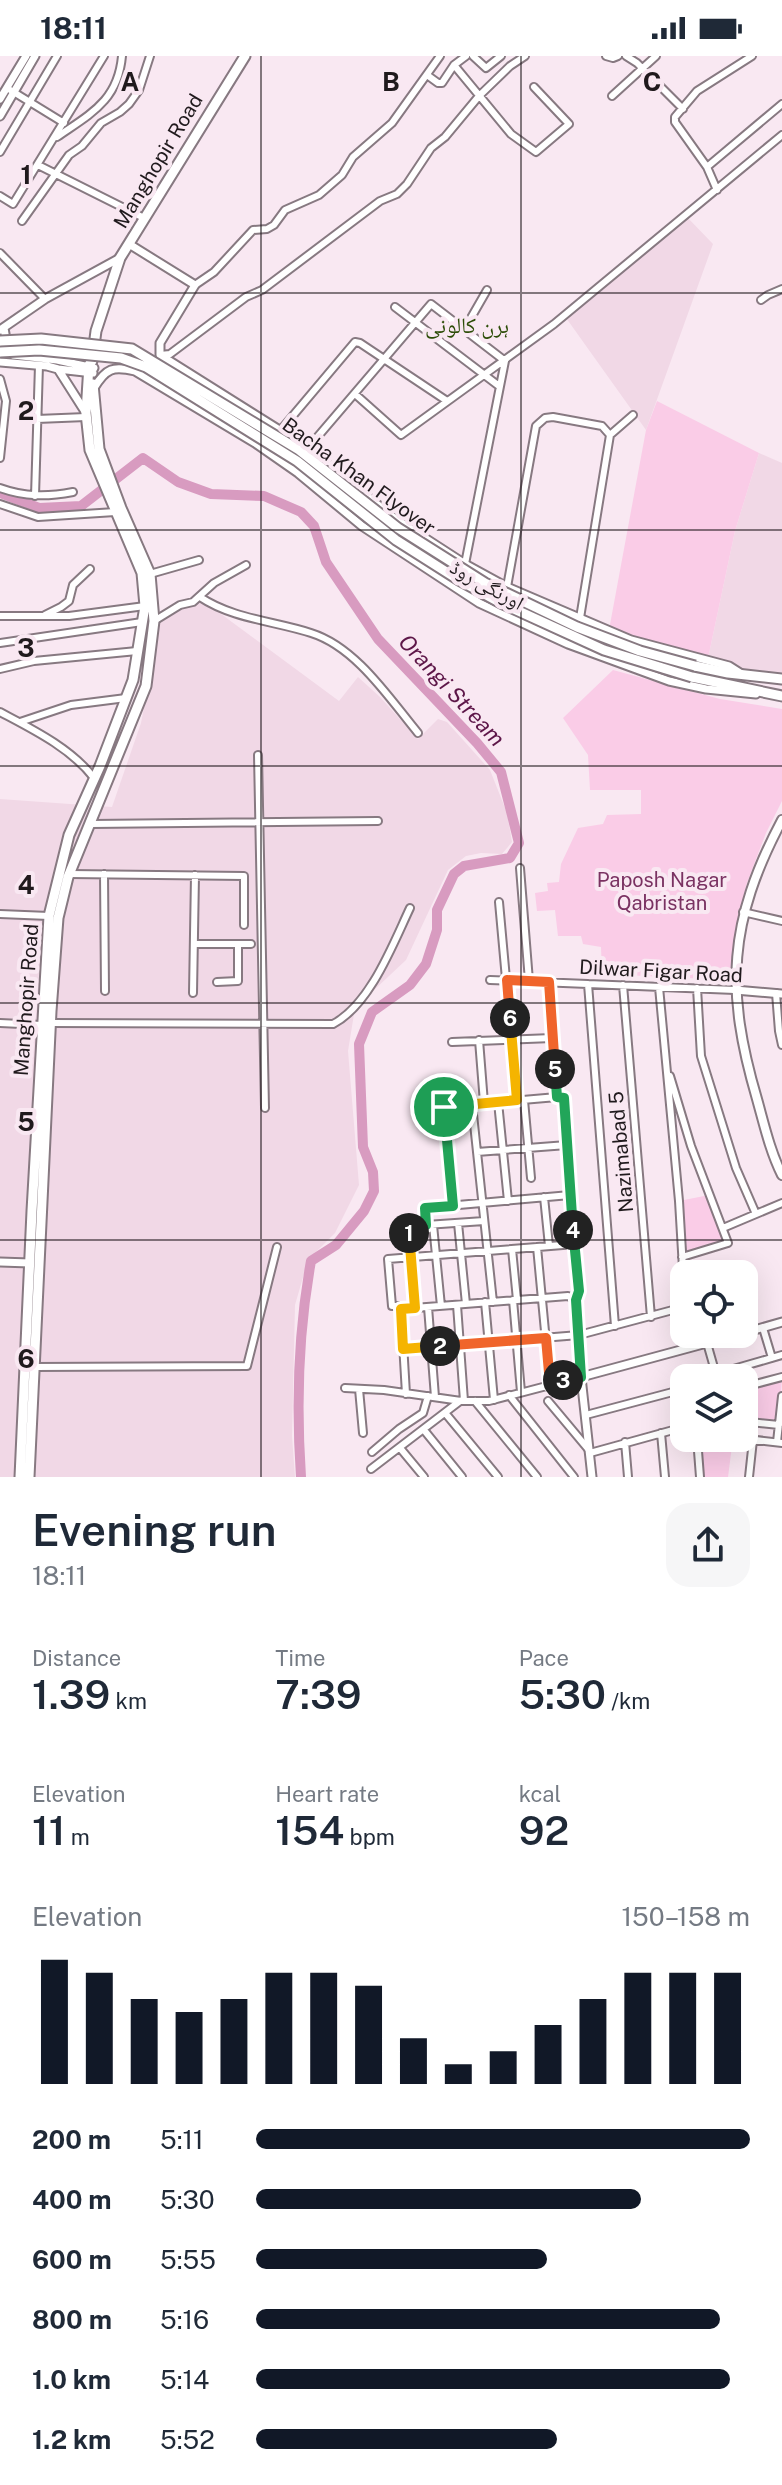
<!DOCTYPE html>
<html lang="en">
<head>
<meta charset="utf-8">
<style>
  body { margin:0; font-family:"Public Sans","Noto Naskh Arabic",sans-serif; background:#f6f6f7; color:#1f2937; height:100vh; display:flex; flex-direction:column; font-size:30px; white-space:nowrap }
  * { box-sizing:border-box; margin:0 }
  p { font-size:26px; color:#747a83 }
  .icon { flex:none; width:44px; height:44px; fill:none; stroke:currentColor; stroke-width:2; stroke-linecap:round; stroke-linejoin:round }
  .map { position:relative; height:1421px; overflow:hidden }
  .side { display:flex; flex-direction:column; background:#fff; flex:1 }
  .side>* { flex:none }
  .buttons { position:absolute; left:670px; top:1204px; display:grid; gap:16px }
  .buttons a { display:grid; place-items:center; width:88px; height:88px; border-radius:16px; background:#fff; box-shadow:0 8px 32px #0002; font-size:40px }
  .pin { position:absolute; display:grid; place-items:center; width:68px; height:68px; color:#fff; margin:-34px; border:4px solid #fff; border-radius:50%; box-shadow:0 2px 8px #0007 }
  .km { position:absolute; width:40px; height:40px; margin:-20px; border-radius:50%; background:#222; color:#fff; font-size:22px; line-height:40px; text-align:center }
  .round { display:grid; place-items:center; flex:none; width:84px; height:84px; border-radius:24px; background:#f6f6f7 }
  .overview { display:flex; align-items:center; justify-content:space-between; height:136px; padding:0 32px }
  h1 { font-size:44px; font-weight:600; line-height:60px }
  .figures { display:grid; grid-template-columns:repeat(3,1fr); gap:12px; height:136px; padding:8px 32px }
  .figures div { display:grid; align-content:center }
  .figures b { font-size:40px; font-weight:600 }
  .figures small { font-size:22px; font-weight:400 }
  .figures p { font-size:22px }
  .chart { height:224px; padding:16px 32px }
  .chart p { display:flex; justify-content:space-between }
  .chart svg { width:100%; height:144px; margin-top:8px; stroke:#111827; stroke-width:6 }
  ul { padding:0 32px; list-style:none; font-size:26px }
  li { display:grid; grid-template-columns:128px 96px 1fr; align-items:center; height:60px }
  li i { height:20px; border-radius:10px; background:#111827 }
  .status { display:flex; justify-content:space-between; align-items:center; height:56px; padding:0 40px; background:#fff; direction:ltr }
  .status svg { height:22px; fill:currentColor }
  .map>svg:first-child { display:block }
  .built { fill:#f1d8e6 }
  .green { fill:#facce7 }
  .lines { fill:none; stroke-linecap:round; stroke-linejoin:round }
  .river { stroke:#d89bc0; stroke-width:10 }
  .minor-casing { stroke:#877981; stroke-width:10 }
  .tertiary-casing { stroke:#877981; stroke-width:11 }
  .secondary-casing { stroke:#877981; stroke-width:12 }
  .primary-casing { stroke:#877981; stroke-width:13 }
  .minor { stroke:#fff; stroke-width:6 }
  .tertiary { stroke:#fff; stroke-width:7 }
  .secondary { stroke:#fff; stroke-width:8 }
  .primary { stroke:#fff; stroke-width:9 }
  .primary-bridge-casing { stroke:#877981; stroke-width:13; stroke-linecap:butt }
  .primary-bridge { stroke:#fff; stroke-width:9 }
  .split-1-casing { stroke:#fff; stroke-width:16 }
  .split-2-casing { stroke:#fff; stroke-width:16 }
  .split-3-casing { stroke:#fff; stroke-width:16 }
  .split-4-casing { stroke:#fff; stroke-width:16 }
  .split-5-casing { stroke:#fff; stroke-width:16 }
  .split-6-casing { stroke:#fff; stroke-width:16 }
  .split-7-casing { stroke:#fff; stroke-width:16 }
  .split-1 { stroke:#22a559; stroke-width:10 }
  .split-2 { stroke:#f5b400; stroke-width:10 }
  .split-3 { stroke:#f0652b; stroke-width:10 }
  .split-4 { stroke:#22a559; stroke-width:10 }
  .split-5 { stroke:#22a559; stroke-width:10 }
  .split-6 { stroke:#f0652b; stroke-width:10 }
  .split-7 { stroke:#f5b400; stroke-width:10 }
  .grid { fill:none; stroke:#201a1d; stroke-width:2; stroke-opacity:0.55 }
  .labels { text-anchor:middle; stroke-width:8; stroke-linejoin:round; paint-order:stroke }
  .street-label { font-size:20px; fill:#201a1d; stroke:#f9e8f2 }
  .park-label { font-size:20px; fill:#7a3262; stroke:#f9e8f2 }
  .neighbourhood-label { font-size:22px; fill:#2d4d08; stroke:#f9e8f2 }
  .water-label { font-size:22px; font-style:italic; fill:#5d1648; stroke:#f9e8f2 }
  .grid-label { font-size:26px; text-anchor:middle; font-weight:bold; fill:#201a1d; stroke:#f9e8f2; stroke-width:8; stroke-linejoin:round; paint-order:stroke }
</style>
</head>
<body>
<div class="status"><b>18:11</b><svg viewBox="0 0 49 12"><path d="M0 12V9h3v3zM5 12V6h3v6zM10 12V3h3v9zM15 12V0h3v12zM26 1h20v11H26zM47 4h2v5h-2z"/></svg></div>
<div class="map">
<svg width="782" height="1421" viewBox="0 0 782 1421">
  <rect width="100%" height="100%" fill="#f9e8f2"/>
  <path class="built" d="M686 160 713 188 646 374 564 259Z
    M759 397 782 407V627L707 607 735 475Z
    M198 541 339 645 358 621 380 641 418 683 438 663 447 666 490 714 507 757 512 786 502 798 481 797 466 800 448 814 406 904 355 952 348 995 359 1129 335 1177 308 1204 295 1249 292 1380 295 1421H0V743L112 751 141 667 156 591 157 565Z"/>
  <path class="green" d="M657 345 759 397 735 475 707 607 609 574 646 374Z
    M613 614 720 643 782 653V745L766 777 747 827 736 870 729 924 602 918 601 891 583 888 581 880H558L555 854 537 855 535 837 548 835 547 827 559 826 561 808 578 772 603 768 607 759 641 758V734H590L588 699 563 662Z
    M709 1139 728 1189 682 1201 679 1145Z
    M782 1321 779 1369 750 1366 744 1356V1331Z
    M697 1382H733L728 1421H700Z"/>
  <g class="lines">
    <path class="river" d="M0 437 39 452 81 450 143 402 178 426 211 438 264 440 301 456 314 470 326 506 378 583 477 687 501 716 519 787 510 802 464 810 454 818 437 854V874L426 908 410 929 372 956 359 988 363 1091 373 1116 374 1135 364 1155 336 1189 311 1205C298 1277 296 1348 301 1421"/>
    <defs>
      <path id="minor" d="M473 0 486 12 501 0
        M606 0 613 2 618 0
        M626 0 637 7 683 53
        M454 9 511 78 536 96 569 68 534 31
        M427 19 438 27H442L454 9 466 0
        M7 32 64 67
        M612 40 656 0
        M57 81C90 58 118 45 122 0
        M0 96 57 0
        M38 109 144 162
        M707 111 782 48
        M717 134 707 111 675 66V61L697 35 752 0
        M0 140 13 148 104 0
        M22 165 69 99 82 90 101 67 120 56 129 48 139 34 150 0
        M0 197 45 243
        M195 229 214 216 253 174 267 173 274 169 285 154 319 139 342 119 353 101 392 67 440 0
        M761 244 768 239 782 233
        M395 251 499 330
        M464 274 487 234
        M160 299 170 298 246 241 262 234 380 145 397 138 407 128 431 92 445 81 479 40 510 10 525 0
        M0 323 6 345 0 402
        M355 338 401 379 554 268 782 79
        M37 363 86 361
        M280 375 355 286 360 287 447 345
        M610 379 633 359
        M308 392 431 248 505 305
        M0 432C25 441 47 441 73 436
        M35 440 39 309
        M0 448 38 461 115 456
        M465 508 505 305
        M150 518 199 504
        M507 531 536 370 545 362 553 361 602 370 610 379 580 562
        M200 541C233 563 274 565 311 577 356 591 389 642 418 677
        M45 559 61 551 69 545 73 529 90 513
        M0 560H69L145 550
        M154 565 180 549 193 546 214 527 246 509
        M0 587 142 566
        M0 613 34 605 137 595
        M0 656C32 673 71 692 94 722
        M20 666 71 649 126 642
        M258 699 265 1052
        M91 768 378 765
        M520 812 529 925
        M70 818 244 820V869
        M104 818 105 935
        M499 846 517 1044
        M743 856 782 865
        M0 858 49 860
        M194 888H251
        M490 924 735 934
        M217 926 238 925V888
        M549 926 557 1041 564 1042 579 1235 576 1244
        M588 928 615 1270
        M623 929 651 1261
        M659 931 679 1145 684 1229
        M697 932 701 1000 736 1112 756 1158
        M193 937 195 819
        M776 937 779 975 782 989
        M0 967 42 969
        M50 967 333 968C370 949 393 888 410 852
        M479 984 484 1047
        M452 986 552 982
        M670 1020 691 1090 728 1187 682 1201
        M524 1044 531 1122
        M498 1046 508 1145
        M472 1049 493 1246
        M477 1096 567 1089
        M544 1141 549 1190
        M453 1150 444 1051 557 1041
        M484 1165 426 1169 425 1152 570 1139
        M458 1167 466 1248
        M433 1169 441 1250
        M723 1172 782 1147
        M537 1191 550 1328
        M512 1193 517 1244
        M513 1244 521 1336
        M485 1246 494 1344
        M457 1249 464 1345
        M428 1251 435 1341
        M415 1252 409 1172 426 1169
        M401 1253 406 1338
        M763 1272 772 1302
        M698 1278 701 1288
        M707 1287 717 1322
        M403 1293 579 1279 684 1251
        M34 1311 247 1310 277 1191
        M716 1318 782 1299
        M744 1331 782 1321
        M345 1332 384 1334 461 1345H489L581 1321 576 1244 568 1240 401 1253 399 1250H392L388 1203 575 1188
        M359 1333 363 1377
        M509 1339 574 1421
        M475 1345 537 1421
        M548 1345 589 1394
        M744 1356 750 1366 779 1369
        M446 1358 498 1421
        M586 1359 684 1333
        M424 1374 462 1421
        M661 1377 665 1421
        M697 1382 700 1421
        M739 1382 782 1387
        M625 1386 628 1421
        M777 1386 782 1340
        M400 1392 424 1421
        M372 1396 399 1373 423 1357 428 1340
        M590 1397 684 1371
        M371 1413 460 1345
        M749 1421 753 1384"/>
      <path id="tertiary" d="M0 43 26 0
        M0 60 35 0
        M129 188 195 229 160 287V299L308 392 394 462 465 508 507 531 631 584 729 610 740 617
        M4 272 8 295 13 299 57 304 94 312
        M0 274 45 243 120 202
        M0 306 47 310 58 313 86 357
        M58 313 93 317
        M94 332C106 312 113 310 135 315L255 387 298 417 362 470 479 547 568 588 669 625 706 633 756 638
        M735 934 782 938
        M0 1206 30 1207
        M744 1277 782 1266
        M592 1421 581 1321 740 1278"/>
      <path id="secondary" d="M782 764C728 866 725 934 757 1043 764 1068 770 1095 782 1119"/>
      <path id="primary" d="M695 610 728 617 782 623
        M692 621 782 640
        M20 1421 32 1155 49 860 69 779 100 710 133 624 145 550 142 517 90 394 86 357 89 309 92 305 96 275 120 202 245 0
        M29 1421 51 955 58 862 68 821 146 630 154 565 150 518 121 452 99 393 93 328"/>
    </defs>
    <use href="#minor" class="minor-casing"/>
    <use href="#tertiary" class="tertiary-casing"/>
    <use href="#secondary" class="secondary-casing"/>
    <use href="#primary" class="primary-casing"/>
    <use href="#minor" class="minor"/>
    <use href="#tertiary" class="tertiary"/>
    <use href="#secondary" class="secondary"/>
    <use href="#primary" class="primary"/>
    <defs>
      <path id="primary-bridge" d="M0 285 41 283 132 293 299 394 398 472 485 527 577 571 640 595 695 610
        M0 296 39 294 121 302 146 311 297 405 396 484 459 524 501 547 604 594 692 621"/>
    </defs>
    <use href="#primary-bridge" class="primary-bridge-casing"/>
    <use href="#primary-bridge" class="primary-bridge"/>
  </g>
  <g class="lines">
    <defs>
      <path id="split-1" d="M409 1177V1172L426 1169 425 1152 453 1150 444 1051"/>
      <path id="split-2" d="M409 1177 415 1252 401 1253 403 1293 440 1290"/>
      <path id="split-3" d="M440 1290 546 1282 550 1328 563 1324"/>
      <path id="split-4" d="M563 1324 581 1321 576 1244 579 1235 573 1174"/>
      <path id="split-5" d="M555 1013 557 1041 564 1042 573 1174"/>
      <path id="split-6" d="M510 962 507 924 549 926 555 1013"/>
      <path id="split-7" d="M444 1051 517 1044 510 962"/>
    </defs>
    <use href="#split-1" class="split-1-casing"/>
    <use href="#split-2" class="split-2-casing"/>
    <use href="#split-3" class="split-3-casing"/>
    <use href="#split-4" class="split-4-casing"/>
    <use href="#split-5" class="split-5-casing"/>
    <use href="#split-6" class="split-6-casing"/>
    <use href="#split-7" class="split-7-casing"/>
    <use href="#split-1" class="split-1"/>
    <use href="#split-2" class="split-2"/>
    <use href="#split-3" class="split-3"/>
    <use href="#split-4" class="split-4"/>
    <use href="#split-5" class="split-5"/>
    <use href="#split-6" class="split-6"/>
    <use href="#split-7" class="split-7"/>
  </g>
  <path class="grid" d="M261 0V1421M521 0V1421M0 237H782M0 474H782M0 710H782M0 947H782M0 1184H782"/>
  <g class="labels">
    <g class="street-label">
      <text transform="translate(158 105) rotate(-59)" y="7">Manghopir Road</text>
      <text transform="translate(359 420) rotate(36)" y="7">Bacha Khan Flyover</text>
      <text transform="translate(487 529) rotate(29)" y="7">اورنگی روڈ</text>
      <text transform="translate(661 915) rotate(3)" y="7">Dilwar Figar Road</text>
      <text transform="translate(26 944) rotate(-86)" y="7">Manghopir Road</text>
      <text transform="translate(621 1096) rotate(-95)" y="7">Nazimabad 5</text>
    </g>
    <g class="park-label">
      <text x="662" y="831">Paposh Nagar<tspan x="662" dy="23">Qabristan</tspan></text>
    </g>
    <g class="neighbourhood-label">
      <text x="467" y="277">ہرن کالونی</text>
    </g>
    <g class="water-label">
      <text transform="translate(452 634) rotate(47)" y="8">Orangi Stream</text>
    </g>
  </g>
  <g class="grid-label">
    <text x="130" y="35">A</text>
    <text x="391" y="35">B</text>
    <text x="652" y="35">C</text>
    <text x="26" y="128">1</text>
    <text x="26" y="364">2</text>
    <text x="26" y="601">3</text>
    <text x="26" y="838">4</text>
    <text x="26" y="1075">5</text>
    <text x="26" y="1312">6</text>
  </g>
</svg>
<div class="buttons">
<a><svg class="icon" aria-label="locate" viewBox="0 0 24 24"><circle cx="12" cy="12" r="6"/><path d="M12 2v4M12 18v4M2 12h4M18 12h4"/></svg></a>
<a><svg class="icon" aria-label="layers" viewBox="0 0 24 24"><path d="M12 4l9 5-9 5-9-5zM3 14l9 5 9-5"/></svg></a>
</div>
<div class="pin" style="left:444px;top:1051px;background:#1e9e55"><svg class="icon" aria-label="arrive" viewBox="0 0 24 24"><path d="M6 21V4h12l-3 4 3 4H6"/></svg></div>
<b class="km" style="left:409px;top:1177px">1</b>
<b class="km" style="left:440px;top:1290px">2</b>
<b class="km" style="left:563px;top:1324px">3</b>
<b class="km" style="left:573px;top:1174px">4</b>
<b class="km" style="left:555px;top:1013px">5</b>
<b class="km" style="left:510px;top:962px">6</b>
</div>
<section class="side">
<div class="overview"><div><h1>Evening run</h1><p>18:11</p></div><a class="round"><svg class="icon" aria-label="share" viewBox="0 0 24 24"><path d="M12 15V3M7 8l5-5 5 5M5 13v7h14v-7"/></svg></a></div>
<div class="figures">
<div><p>Distance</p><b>1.39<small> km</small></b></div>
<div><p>Time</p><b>7:39</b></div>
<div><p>Pace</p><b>5:30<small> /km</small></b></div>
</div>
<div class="figures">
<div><p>Elevation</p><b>11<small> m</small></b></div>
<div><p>Heart rate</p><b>154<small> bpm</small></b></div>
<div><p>kcal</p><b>92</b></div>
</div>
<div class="chart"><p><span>Elevation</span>150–158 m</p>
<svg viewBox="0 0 160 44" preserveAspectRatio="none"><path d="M5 44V6M15 44V10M25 44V18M35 44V22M45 44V18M55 44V10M65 44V10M75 44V14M85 44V30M95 44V38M105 44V34M115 44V26M125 44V18M135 44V10M145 44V10M155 44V10"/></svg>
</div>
<ul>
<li><b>200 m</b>5:11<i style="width:100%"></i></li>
<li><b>400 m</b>5:30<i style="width:78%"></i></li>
<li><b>600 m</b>5:55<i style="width:59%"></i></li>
<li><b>800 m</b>5:16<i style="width:94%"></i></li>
<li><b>1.0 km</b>5:14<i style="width:96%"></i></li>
<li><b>1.2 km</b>5:52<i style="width:61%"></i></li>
</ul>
</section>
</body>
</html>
